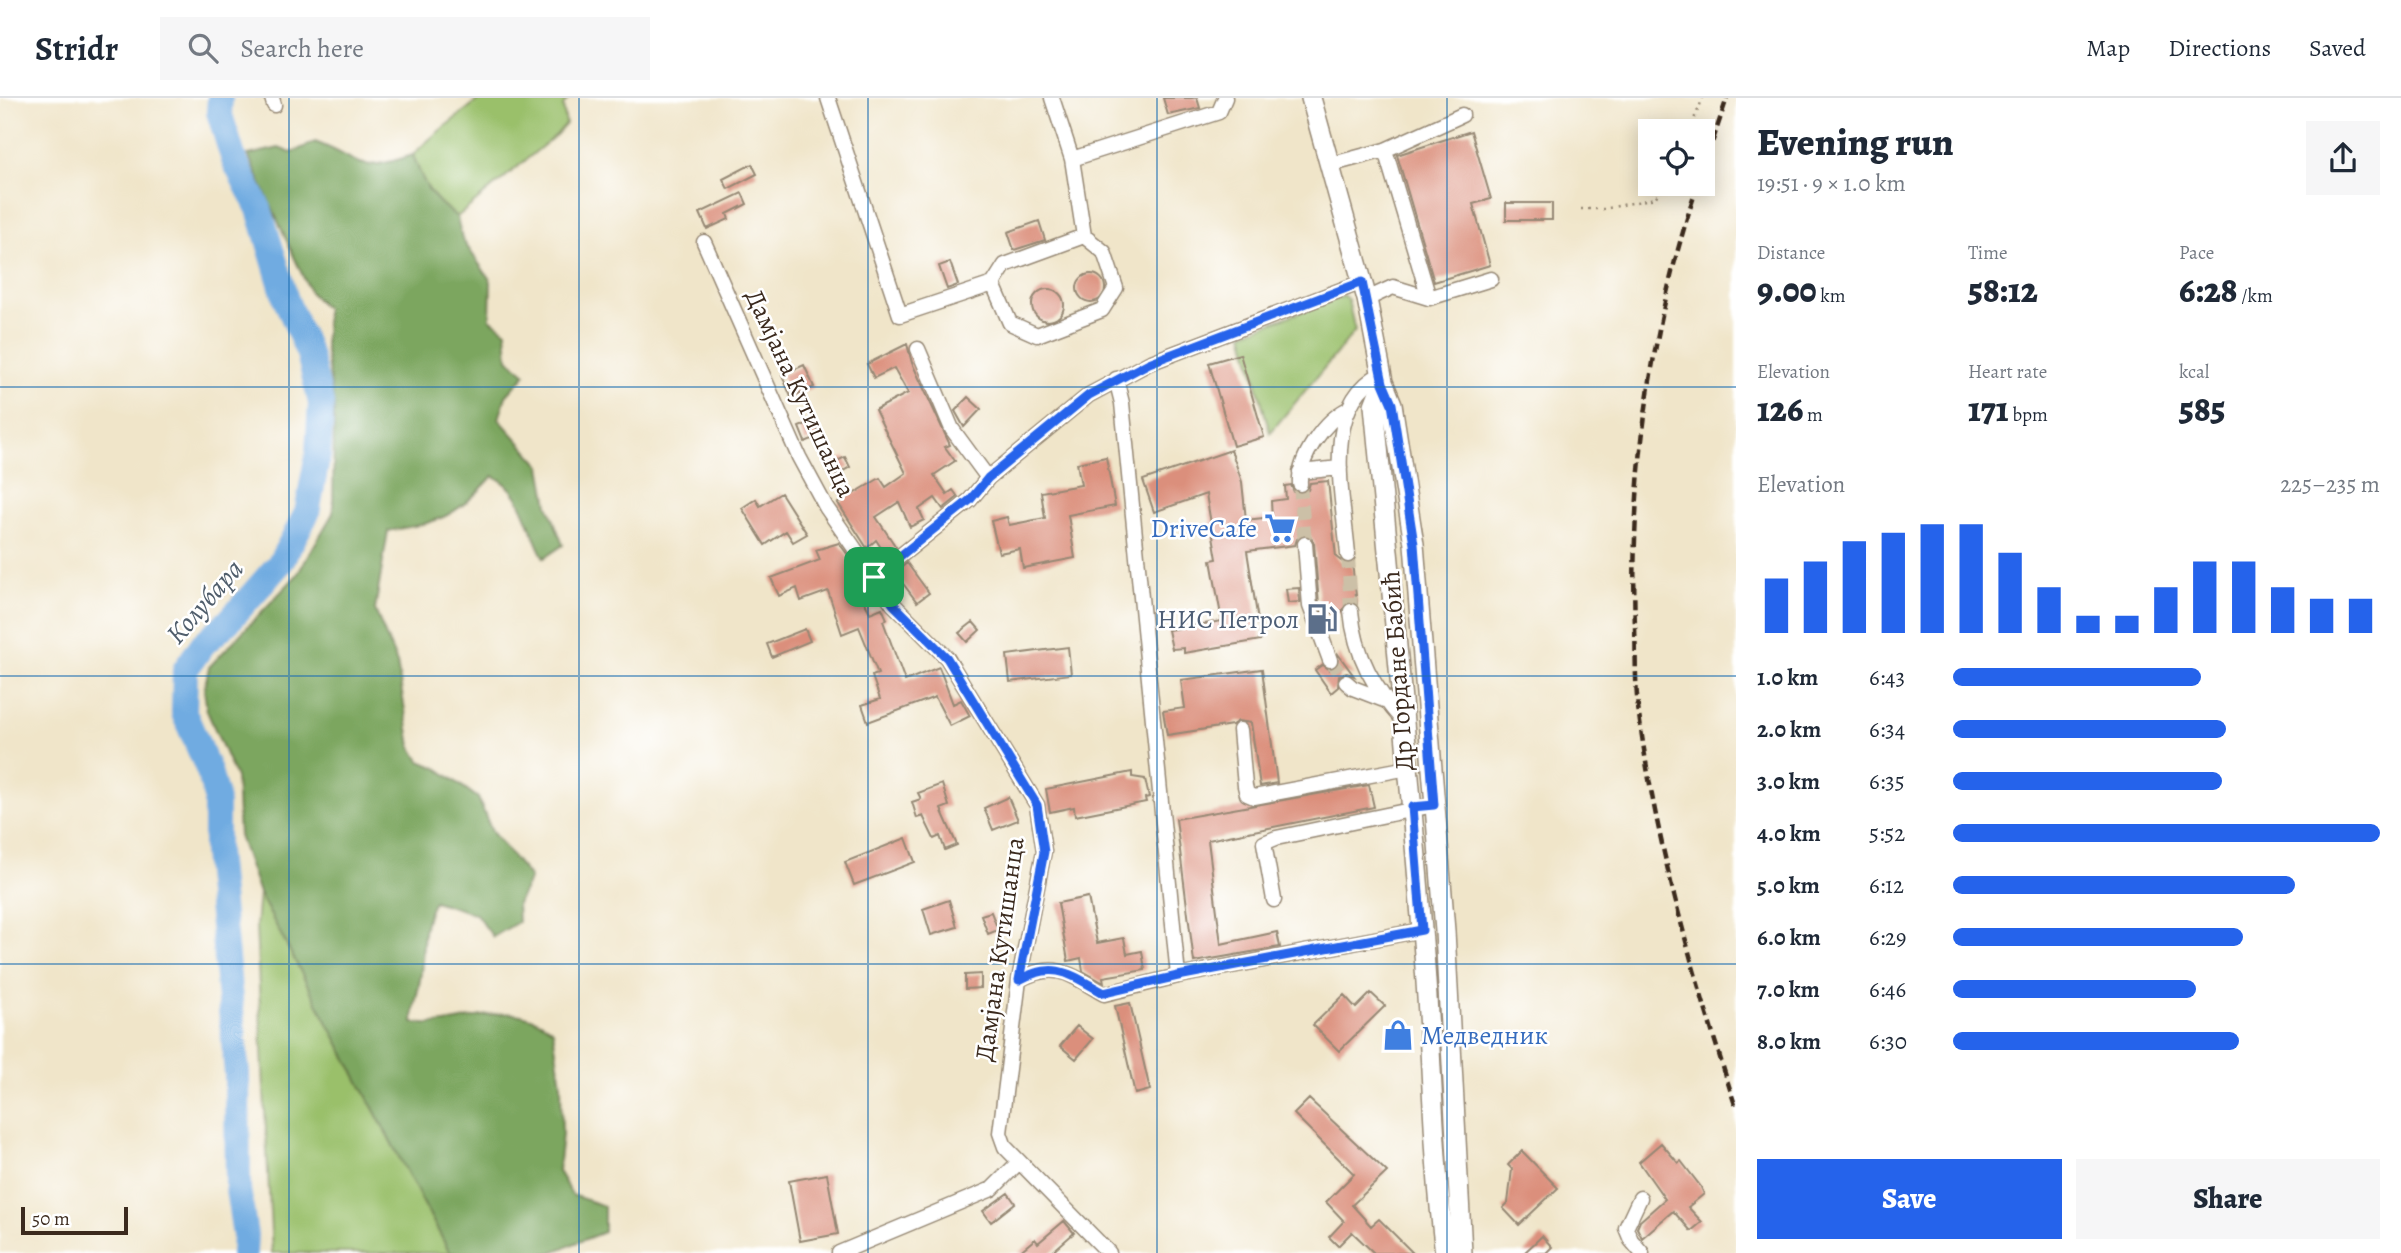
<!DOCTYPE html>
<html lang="en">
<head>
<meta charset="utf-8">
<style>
  body { margin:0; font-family:Alegreya,serif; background:#f6f6f7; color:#1f2937; height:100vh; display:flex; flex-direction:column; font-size:26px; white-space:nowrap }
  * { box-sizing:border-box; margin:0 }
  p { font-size:23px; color:#747a83 }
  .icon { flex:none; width:38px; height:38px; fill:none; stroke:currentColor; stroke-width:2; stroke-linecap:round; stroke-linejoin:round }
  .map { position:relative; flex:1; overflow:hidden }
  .sheet { display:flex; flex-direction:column; background:#fff; width:665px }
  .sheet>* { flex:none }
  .fabs { position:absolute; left:1638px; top:21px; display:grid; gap:14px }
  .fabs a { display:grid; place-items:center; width:77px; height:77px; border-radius:0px; background:#fff; box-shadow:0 4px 18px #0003; font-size:35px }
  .scale { position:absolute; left:21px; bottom:18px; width:107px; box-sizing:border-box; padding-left:7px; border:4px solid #3b2a1e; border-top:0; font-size:19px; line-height:24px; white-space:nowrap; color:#3b2a1e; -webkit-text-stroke:5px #fff; paint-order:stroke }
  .pin { position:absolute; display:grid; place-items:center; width:60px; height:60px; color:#fff; margin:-30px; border-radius:14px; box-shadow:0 4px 10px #0006 }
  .round { display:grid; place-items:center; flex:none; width:74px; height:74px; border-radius:0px; background:#f6f6f7 }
  .head { display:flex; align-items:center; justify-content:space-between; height:119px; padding:0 21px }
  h1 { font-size:38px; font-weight:800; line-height:52px }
  .figures { display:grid; grid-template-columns:repeat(3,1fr); gap:10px; height:119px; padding:7px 21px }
  .figures div { display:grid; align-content:center }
  .figures b { font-size:35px; font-weight:800 }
  .figures small { font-size:19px; font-weight:400 }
  .figures p { font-size:19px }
  .chart { height:196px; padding:14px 21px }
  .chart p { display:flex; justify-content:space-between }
  .chart svg { width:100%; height:126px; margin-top:7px; stroke:#2563eb; stroke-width:6 }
  .action { display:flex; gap:14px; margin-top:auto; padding:14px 21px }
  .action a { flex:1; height:80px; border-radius:0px; background:#2563eb; color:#fff; font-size:28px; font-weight:800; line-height:80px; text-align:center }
  .action a+a { background:#f6f6f7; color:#1f2937 }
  ul { padding:0 21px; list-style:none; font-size:23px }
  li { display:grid; grid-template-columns:112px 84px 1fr; align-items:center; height:52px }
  li i { height:18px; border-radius:9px; background:#2563eb }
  header { display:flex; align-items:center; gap:42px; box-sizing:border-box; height:98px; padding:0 35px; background:#fff; border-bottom:2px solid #e0e1e3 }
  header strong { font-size:33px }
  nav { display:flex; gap:38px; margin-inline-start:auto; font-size:24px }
  .search { width:490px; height:63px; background:#f6f6f7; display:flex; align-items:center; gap:18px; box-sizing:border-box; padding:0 24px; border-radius:0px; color:#747a83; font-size:26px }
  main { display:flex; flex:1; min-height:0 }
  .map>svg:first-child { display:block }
  .green { fill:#9ac06b; stroke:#6a7544; stroke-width:2 }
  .forest { fill:#7ba65f; stroke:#5b683e; stroke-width:2 }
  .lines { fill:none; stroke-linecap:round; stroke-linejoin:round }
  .river { stroke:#70abe1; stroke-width:26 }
  .building { fill:#db8f7c }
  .minor-tunnel { stroke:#ccc0a7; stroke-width:14; stroke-dasharray:14 7; stroke-linecap:butt }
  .minor-casing { stroke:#968874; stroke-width:17 }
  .major-casing { stroke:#968874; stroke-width:22 }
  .path { stroke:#968874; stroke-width:2.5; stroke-dasharray:2 5; stroke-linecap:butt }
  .minor { stroke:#fff; stroke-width:14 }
  .major { stroke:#fff; stroke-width:19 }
  .rail { stroke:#3b2a1e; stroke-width:4.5; stroke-dasharray:10 5; stroke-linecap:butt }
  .route-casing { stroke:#fff; stroke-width:14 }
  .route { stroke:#2563eb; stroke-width:9 }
  .grid { fill:none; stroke:#1f6fb2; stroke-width:2; stroke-opacity:0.55 }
  .labels { text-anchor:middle; stroke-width:5; stroke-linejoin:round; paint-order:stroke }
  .street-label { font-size:26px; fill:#3b2a1e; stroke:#fff }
  .shop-label { font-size:26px; fill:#366cbe; stroke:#fff; text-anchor:end }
  .service-label { font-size:26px; fill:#4e5e75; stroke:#fff; text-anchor:end }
  .water-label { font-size:28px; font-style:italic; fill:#505e6c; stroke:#fff }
</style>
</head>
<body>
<header>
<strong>Stridr</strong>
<div class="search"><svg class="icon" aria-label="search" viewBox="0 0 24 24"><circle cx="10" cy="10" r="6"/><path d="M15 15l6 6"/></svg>Search here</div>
<nav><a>Map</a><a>Directions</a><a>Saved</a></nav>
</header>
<main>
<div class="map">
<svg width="1736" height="1155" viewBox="0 0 1736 1155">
  <rect width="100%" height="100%" fill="#fff"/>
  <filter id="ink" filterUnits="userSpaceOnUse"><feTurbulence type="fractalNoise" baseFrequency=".0143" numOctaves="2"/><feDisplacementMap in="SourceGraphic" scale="14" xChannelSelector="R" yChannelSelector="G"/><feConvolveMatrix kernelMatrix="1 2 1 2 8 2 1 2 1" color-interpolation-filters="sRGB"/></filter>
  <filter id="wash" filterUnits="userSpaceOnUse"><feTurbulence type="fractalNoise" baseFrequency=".00686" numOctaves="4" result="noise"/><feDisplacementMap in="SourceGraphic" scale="28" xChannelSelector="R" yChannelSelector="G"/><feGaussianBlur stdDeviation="1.57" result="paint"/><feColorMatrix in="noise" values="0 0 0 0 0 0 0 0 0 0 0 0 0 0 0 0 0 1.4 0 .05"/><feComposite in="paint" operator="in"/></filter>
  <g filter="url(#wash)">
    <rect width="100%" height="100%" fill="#f0e5c9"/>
    <path class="green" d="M480 0H569L563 8 566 26 556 37 457 119C430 100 424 87 413 57 433 35 458 20 480 0Z
      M1344 198 1348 202 1355 233 1270 335 1243 235Z
      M259 795 450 1155H272L256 828Z"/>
    <path class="forest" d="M315 44C367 63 351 77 413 57 424 87 430 100 457 119L462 141 491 183 490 221 506 233 508 261 526 276 506 298 499 321 541 368 548 407 563 447 544 460C528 433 524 390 493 378 456 419 441 424 388 433L375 512 397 565 411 648 420 663 437 670 478 700 492 734 530 780 517 806 518 824 493 839 476 816 434 803C419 831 425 852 420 882 417 898 413 910 413 925 463 933 504 895 553 932L561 986 562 1036 558 1073 572 1097 604 1108V1134L550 1155H450L259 795 239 738 236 680 207 613 204 592 209 569 297 477 333 415 334 308 325 249 326 211 310 194 248 57 279 50 291 55Z"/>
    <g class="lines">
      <path class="river" d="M220 0 219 14 234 62 259 111 286 202 309 256 321 305 318 356 307 415 280 465 229 523 203 546 185 572 184 615 209 673 216 699V754L237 975 238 1091 245 1137 244 1155"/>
    </g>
    <g id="blocks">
      <path class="building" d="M1163 0H1197L1200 10 1168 17Z
        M1471 33 1491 101 1473 106 1490 167 1434 184 1397 57Z
        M752 66 757 76 728 91 723 81Z
        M742 95 747 106 727 116 729 121 707 131 700 115Z
        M1506 105H1552V122H1506Z
        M1039 123 1045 142 1014 152 1008 134Z
        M950 164 958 187 947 191 939 168Z
        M1077 190a14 14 0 1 1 28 0a14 14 0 1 1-28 0Z
        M1032 207a16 16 0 1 1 32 0a16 16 0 1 1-32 0Z
        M907 246 912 265 950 347 945 349 955 363 934 377 947 396 953 392 958 399 943 411 935 400 919 411 924 422 910 429 899 404 876 419 896 449 886 457 876 442 867 450 838 405 880 380 886 389 906 375 875 312 908 295 894 270 874 280 867 266Z
        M1240 256 1264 339 1233 348 1209 265Z
        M804 267 814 289 791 299 782 277Z
        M968 299 981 311 964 329 955 313Z
        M814 323 820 338 805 344 799 329Z
        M1231 352 1242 384 1246 422 1272 419 1271 403 1286 401 1285 388 1291 387 1294 394 1300 396 1308 392 1310 385 1328 383 1336 459 1345 466 1352 465 1357 506 1349 504 1341 514 1323 516 1319 506 1314 445 1310 438 1304 437 1297 441 1295 447 1247 453 1261 542 1184 555V550L1172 551 1168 532 1222 523 1211 462 1217 461 1206 396 1154 414 1143 382Z
        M845 359 850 369 836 377 831 366Z
        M1106 359 1115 408 1068 417 1075 460 1023 470 1020 451 999 455 991 423 1007 419 1009 427 1045 420 1041 394 1081 387 1077 365Z
        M781 395 807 436 793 444 786 433 765 447 742 410 756 401 760 408Z
        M839 445 847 456 854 479 857 478 863 493 860 495 870 515 882 510 887 521 883 523 905 583 939 569 953 606 961 602 970 618 950 628 935 599 868 624 862 607 880 601 872 578 878 576 859 529 842 536 828 493 801 503 797 490 779 498 771 480 820 462 816 452Z
        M907 465 929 495 917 504 895 475Z
        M1299 490 1300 504 1288 505 1286 491Z
        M973 524 980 532 967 544 959 535Z
        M805 531 810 543 772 559 767 546Z
        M1068 549 1071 576 1010 584 1007 557Z
        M1338 556 1354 578 1347 575 1339 577 1338 589 1331 595 1315 572 1322 567 1329 572 1337 569Z
        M1262 571 1277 685 1260 688 1251 625 1238 623 1232 627 1167 637 1163 613 1185 610 1181 582Z
        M1132 674V679L1145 681 1149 699 1145 700 1146 704 1075 718 1074 709 1050 714 1046 691Z
        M942 686 949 708 941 711 957 747 945 752 940 738 934 741 923 718 917 720 912 704 921 701 918 695Z
        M1369 687 1374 709 1208 742 1221 846 1277 834 1280 849 1194 864 1176 721Z
        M1008 699 1018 722 993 732 984 710Z
        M906 740 915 764 854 787 845 764Z
        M1088 799 1097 845 1124 840 1127 856 1142 853 1145 872 1103 879 1104 885 1083 873 1081 860 1068 863 1058 805Z
        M949 802 957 829 931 837 923 811Z
        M991 814 998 832 988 836 981 817Z
        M981 876V890L965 891V877Z
        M1371 895 1385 908 1339 953 1313 927 1344 897 1356 910Z
        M1130 905 1150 992 1135 996 1115 908Z
        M1077 928 1093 941 1076 961 1060 948Z
        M1309 1001 1387 1074 1352 1107 1371 1128 1379 1121 1413 1155H1374L1352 1134 1338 1148 1329 1139 1344 1123 1326 1104 1354 1076 1294 1016Z
        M1661 1045 1678 1065 1681 1063 1701 1089 1704 1096 1688 1109 1702 1124 1691 1133 1673 1113 1642 1140 1637 1130 1640 1123 1665 1101 1639 1064Z
        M1522 1053 1558 1090 1519 1127 1503 1110 1508 1105 1512 1071 1508 1067Z
        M827 1076 838 1136 800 1143 789 1083Z
        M1008 1095 1015 1105 991 1124 983 1113Z
        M1064 1123 1074 1135 1051 1155H1018L1035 1141 1038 1145Z
        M1542 1138 1552 1149 1546 1155H1524Z"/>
    </g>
  </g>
  <g filter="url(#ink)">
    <use href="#blocks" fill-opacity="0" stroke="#968874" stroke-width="2"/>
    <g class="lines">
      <path class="minor-tunnel" d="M1300 386 1305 446
        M1348 457 1351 513
        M1330 562 1346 584"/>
      <defs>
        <path id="minor" d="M272 0 274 7
          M828 0 900 217 993 186 1010 225 1037 237 1102 212 1116 190 1104 154 1084 138 1005 167 993 186
          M1052 0 1072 61 1084 138
          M1072 61 1219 14 1225 0
          M1329 67 1385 52
          M704 144 799 359 826 409 893 506 947 560 1037 707 1044 753 1019 882 1000 1035 1005 1049 1109 1155
          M1429 200 1385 52 1462 17
          M1367 201 1393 189 1429 200 1491 181
          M918 251 952 331 988 380
          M1116 281 1122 305 1178 878 1422 832
          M1300 374 1340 370
          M1300 386C1298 360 1324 323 1348 311
          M1305 446 1310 508 1330 562
          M1348 457C1344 401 1319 308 1381 276
          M874 479 970 402 988 380 1089 297 1149 265 1362 184
          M1351 513C1355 558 1375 592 1404 624
          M1346 584 1353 590 1384 602
          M1240 632 1245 688 1247 696 1254 699 1408 670
          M1274 802 1264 745 1276 740 1434 707
          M1019 882C1056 862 1071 877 1104 896L1178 878
          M1640 1100 1626 1130 1631 1142 1642 1155
          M839 1155 992 1091 1019 1064"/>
        <path id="major" d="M1311 0 1367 201 1383 284 1392 306 1414 446 1445 833 1462 1155
          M1383 284 1374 307C1391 486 1409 665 1423 844 1432 948 1432 1052 1445 1155"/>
      </defs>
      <use href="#minor" class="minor-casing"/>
      <use href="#major" class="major-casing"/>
      <path class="path" d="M1689 33 1703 0
        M1581 111H1604L1655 100 1665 86"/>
      <use href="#minor" class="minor"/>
      <use href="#major" class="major"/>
      <path class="rail" d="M1703 72 1727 0
        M1698 86C1650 228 1630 380 1635 529 1636 555 1635 583 1638 609 1655 745 1694 879 1736 1010"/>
    </g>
  </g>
  <g class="lines" filter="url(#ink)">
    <defs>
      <path id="route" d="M1362 184 1383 285 1392 306 1414 446 1434 707 1412 709 1422 832 1178 878 1104 895C1071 877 1056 862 1019 882L1044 754 1037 707 947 560 893 506 874 479 970 402 988 380 1089 297 1149 265Z"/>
    </defs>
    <use href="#route" class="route-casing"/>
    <use href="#route" class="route"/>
  </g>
  <path class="grid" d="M289 0V1155M579 0V1155M868 0V1155M1157 0V1155M1447 0V1155M0 289H1736M0 578H1736M0 866H1736"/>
  <defs>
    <symbol id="supermarket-bare" viewBox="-9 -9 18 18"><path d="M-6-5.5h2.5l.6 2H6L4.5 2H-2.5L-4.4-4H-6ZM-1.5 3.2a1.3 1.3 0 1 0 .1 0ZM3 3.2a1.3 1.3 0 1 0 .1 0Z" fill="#3f7fe0" stroke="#fff" stroke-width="2.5" paint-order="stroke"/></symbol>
    <symbol id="fuel-bare" viewBox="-9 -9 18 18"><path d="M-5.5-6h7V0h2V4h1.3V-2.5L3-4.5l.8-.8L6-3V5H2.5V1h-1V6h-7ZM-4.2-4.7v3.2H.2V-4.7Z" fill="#5c6f8a" stroke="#fff" stroke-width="2.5" paint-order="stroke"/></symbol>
    <symbol id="shop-bare" viewBox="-9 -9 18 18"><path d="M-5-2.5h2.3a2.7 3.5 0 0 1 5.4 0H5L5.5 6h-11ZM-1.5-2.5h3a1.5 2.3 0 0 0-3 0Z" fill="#3f7fe0" stroke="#fff" stroke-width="2.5" paint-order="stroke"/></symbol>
  </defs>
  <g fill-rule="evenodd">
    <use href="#supermarket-bare" x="1258" y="408" width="44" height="44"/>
    <use href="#fuel-bare" x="1300" y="499" width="44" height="44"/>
    <use href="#shop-bare" x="1376" y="915" width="44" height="44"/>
  </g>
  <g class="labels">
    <g class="street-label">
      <text transform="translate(801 295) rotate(65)" y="9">Дамјана Кутишанца</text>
      <text transform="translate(1397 573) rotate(-94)" y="9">Др Гордане Бабић</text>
      <text transform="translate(999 851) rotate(-82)" y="9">Дамјана Кутишанца</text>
    </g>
    <g class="shop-label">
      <text x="1257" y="439">DriveCafe</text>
      <text x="1421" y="946" text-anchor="start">Медведник</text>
    </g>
    <g class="service-label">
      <text x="1299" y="530">НИС Петрол</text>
    </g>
    <g class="water-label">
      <text transform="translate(204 503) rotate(-49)" y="10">Колубара</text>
    </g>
  </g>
</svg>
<div class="fabs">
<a><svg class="icon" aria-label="locate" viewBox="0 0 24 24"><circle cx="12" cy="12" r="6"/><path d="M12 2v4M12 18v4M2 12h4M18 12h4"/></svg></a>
</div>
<div class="scale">50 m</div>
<div class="pin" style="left:874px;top:479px;background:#1e9e55"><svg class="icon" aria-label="arrive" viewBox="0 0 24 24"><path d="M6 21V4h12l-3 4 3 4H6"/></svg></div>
</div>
<section class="sheet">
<div class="head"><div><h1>Evening run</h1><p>19:51 · 9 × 1.0 km</p></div><a class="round"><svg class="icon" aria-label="share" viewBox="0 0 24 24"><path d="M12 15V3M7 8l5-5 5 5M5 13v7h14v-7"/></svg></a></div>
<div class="figures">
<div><p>Distance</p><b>9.00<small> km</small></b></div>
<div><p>Time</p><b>58:12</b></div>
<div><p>Pace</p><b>6:28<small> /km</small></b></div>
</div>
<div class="figures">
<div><p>Elevation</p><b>126<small> m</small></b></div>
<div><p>Heart rate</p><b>171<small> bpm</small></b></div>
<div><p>kcal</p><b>585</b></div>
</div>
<div class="chart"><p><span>Elevation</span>225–235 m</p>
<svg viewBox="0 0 160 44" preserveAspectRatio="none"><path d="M5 44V25M15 44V19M25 44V12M35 44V9M45 44V6M55 44V6M65 44V16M75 44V28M85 44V38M95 44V38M105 44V28M115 44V19M125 44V19M135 44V28M145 44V32M155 44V32"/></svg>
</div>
<ul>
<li><b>1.0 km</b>6:43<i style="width:58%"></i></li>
<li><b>2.0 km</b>6:34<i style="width:64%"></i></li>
<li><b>3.0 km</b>6:35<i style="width:63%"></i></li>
<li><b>4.0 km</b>5:52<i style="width:100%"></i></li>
<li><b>5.0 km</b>6:12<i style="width:80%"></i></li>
<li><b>6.0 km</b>6:29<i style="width:68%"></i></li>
<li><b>7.0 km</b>6:46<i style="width:57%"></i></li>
<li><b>8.0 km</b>6:30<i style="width:67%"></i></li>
</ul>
<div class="action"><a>Save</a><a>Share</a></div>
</section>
</main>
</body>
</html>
